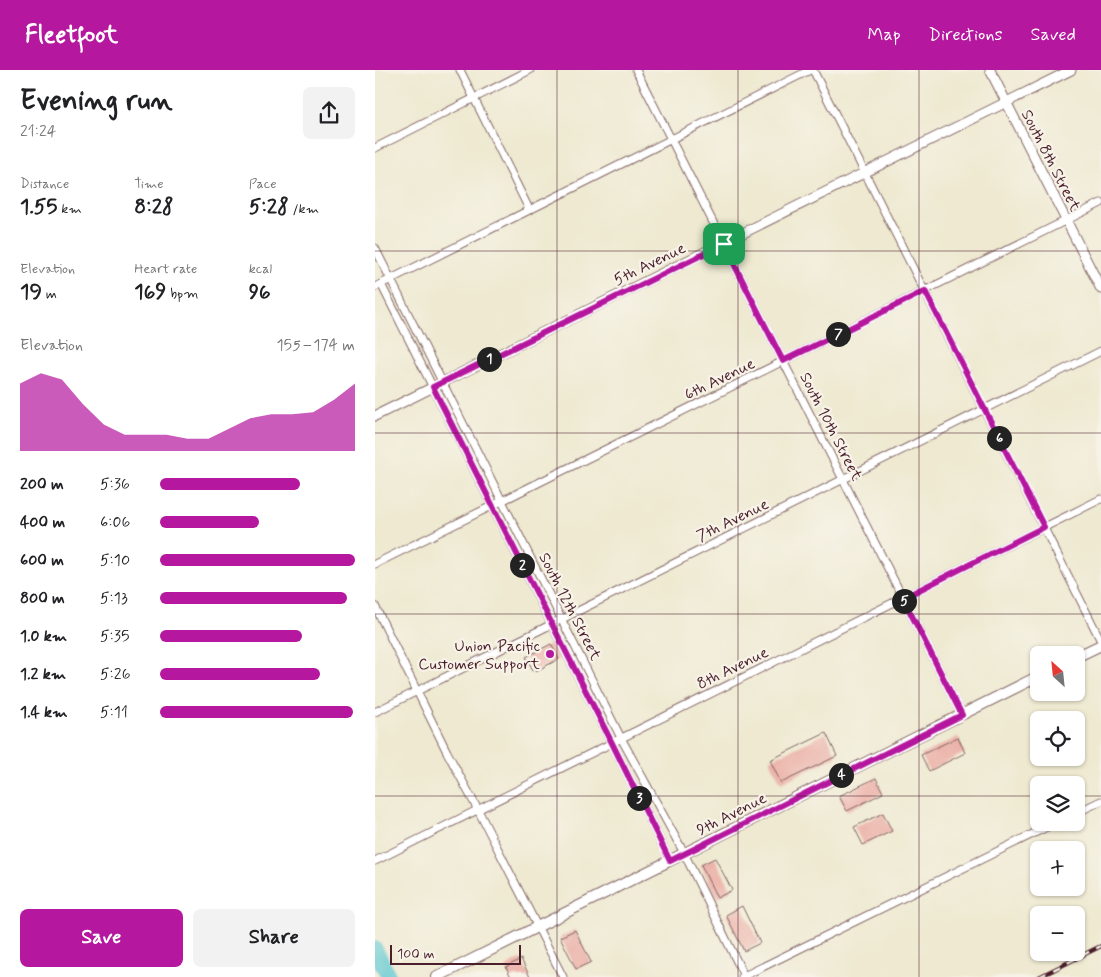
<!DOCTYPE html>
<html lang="en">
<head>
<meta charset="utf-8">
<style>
  body { margin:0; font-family:Mynerve,sans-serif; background:#f2f2f2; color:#202124; height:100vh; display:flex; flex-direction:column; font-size:19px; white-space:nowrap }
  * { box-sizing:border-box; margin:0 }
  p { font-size:16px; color:#757577 }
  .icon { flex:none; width:28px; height:28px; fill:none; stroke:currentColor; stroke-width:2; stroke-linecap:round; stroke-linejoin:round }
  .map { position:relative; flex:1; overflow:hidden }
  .sheet { display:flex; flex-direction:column; background:#fff; width:375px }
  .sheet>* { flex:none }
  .needle { width:32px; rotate:333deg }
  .tools { position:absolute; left:655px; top:576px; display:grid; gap:10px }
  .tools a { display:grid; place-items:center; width:55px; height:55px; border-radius:8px; background:#fff; box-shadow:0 1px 4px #0004; font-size:25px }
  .scale { position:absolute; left:15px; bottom:12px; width:131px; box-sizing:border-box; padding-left:5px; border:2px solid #4a1f2b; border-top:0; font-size:14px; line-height:18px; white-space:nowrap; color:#4a1f2b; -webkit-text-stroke:4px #f7f3e8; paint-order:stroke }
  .pin { position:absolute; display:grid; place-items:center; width:42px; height:42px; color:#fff; margin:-21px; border-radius:10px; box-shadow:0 2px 8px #0006 }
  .km { position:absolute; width:25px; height:25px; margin:-12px; border-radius:50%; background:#222; color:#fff; font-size:14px; line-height:25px; text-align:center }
  .round { display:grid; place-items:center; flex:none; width:52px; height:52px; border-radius:8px; background:#f2f2f2 }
  .overview { display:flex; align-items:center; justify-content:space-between; height:85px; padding:0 20px }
  h1 { font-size:28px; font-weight:800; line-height:38px }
  .stats { display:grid; grid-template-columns:repeat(3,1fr); gap:8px; height:85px; padding:5px 20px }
  .stats div { display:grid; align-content:center }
  .stats b { font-size:21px; font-weight:800 }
  .stats small { font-size:14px; font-weight:400 }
  .stats p { font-size:14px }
  .chart { height:140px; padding:10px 20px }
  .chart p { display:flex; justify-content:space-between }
  .chart svg { width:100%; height:90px; margin-top:5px; fill:#b5179e; opacity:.7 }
  .primary-button { display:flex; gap:10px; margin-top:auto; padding:10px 20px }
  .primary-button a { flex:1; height:58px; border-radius:8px; background:#b5179e; color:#fff; font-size:20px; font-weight:800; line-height:58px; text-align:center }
  .primary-button a+a { background:#f2f2f2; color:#202124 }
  ul { padding:0 20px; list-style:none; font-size:16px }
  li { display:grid; grid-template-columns:80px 60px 1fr; align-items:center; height:38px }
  li i { height:12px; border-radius:6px; background:#b5179e }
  header { display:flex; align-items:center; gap:30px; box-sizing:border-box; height:70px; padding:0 25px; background:#b5179e; color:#fff }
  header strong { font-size:24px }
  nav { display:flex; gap:28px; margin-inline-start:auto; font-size:18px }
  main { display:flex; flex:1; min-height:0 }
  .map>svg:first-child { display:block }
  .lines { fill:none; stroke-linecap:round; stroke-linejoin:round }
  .river { stroke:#5ac7cf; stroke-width:16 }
  .building { fill:#eaaaa1 }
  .minor-casing { stroke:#836665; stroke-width:9 }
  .tertiary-casing { stroke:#836665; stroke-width:11 }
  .secondary-casing { stroke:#836665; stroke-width:12 }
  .minor { stroke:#fff; stroke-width:7 }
  .tertiary { stroke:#fff; stroke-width:9 }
  .secondary { stroke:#fff; stroke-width:10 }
  .rail-casing { stroke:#4a1f2b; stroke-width:4.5 }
  .rail { stroke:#f7f3e8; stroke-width:2.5; stroke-dasharray:8; stroke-linecap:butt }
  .route-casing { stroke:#fff; stroke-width:10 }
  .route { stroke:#b5179e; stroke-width:6 }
  .grid { fill:none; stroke:#4a1f2b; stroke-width:1; stroke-opacity:0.55 }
  .poi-dot { fill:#b5179e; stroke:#f7f3e8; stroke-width:2 }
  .labels { text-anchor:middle; stroke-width:4.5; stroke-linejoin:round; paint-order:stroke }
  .street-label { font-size:16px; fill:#4a1f2b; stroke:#f7f3e8 }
  .poi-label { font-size:16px; fill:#4a1f2b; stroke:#f7f3e8; text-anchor:end }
</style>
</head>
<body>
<header>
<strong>Fleetfoot</strong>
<nav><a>Map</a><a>Directions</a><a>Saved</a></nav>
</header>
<main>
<section class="sheet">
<div class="overview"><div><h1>Evening run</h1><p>21:24</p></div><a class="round"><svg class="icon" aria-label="share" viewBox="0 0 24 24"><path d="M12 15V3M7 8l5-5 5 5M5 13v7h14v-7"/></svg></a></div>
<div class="stats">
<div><p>Distance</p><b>1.55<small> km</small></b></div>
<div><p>Time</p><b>8:28</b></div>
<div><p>Pace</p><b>5:28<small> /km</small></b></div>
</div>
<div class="stats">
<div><p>Elevation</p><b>19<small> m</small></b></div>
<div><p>Heart rate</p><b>169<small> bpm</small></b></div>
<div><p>kcal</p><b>96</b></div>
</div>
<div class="chart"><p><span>Elevation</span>155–174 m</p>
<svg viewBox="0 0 160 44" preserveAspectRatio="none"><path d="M0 44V11L10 6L20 9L30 21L40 31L50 36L60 36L70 36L80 38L90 38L100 33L110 28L120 26L130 26L140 25L150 19L160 11V44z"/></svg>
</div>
<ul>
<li><b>200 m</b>5:36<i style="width:72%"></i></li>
<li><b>400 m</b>6:06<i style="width:51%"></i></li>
<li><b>600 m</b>5:10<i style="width:100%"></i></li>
<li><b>800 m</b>5:13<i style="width:96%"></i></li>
<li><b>1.0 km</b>5:35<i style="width:73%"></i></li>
<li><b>1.2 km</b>5:26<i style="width:82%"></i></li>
<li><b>1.4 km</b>5:11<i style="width:99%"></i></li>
</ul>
<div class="primary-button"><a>Save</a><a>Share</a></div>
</section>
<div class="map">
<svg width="726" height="907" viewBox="0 0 726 907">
  <rect width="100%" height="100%" fill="#f7f3e8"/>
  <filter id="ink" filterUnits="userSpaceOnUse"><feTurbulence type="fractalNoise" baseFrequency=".02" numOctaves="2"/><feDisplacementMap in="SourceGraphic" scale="10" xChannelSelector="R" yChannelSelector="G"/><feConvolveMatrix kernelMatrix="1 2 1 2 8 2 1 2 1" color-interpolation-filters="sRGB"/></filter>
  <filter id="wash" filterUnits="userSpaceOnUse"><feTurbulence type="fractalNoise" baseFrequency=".0096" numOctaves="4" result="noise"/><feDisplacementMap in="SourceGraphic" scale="20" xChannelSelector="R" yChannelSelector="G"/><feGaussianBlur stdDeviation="1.12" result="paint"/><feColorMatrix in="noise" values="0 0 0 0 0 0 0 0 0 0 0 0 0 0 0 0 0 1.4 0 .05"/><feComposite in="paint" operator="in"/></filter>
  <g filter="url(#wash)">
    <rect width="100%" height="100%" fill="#eee9d0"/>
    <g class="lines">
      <path class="river" d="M0 879 14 907"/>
    </g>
    <g id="blocks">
      <path class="building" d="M176 574 184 589 159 602 151 587Z
        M451 663 462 686 406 713 395 690Z
        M583 667 590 683 554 701 546 685Z
        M501 708 508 723 472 741 464 726Z
        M508 743 517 761 488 775 479 757Z
        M340 788 357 820 342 828 326 795Z
        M367 836 385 873 369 881 351 845Z
        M200 860 216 892 201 899 185 867Z
        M146 889 155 907H136L131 897Z"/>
    </g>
  </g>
  <g filter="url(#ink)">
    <use href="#blocks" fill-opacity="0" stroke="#836665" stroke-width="1"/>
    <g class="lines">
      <defs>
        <path id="minor" d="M85 0 154 139
          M261 0 587 645
          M438 0 726 571
          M0 78 155 0
          M0 178 246 668 309 783 369 906
          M6 214 177 555 237 673 295 791
          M0 217 435 0
          M0 494 726 133
          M0 536 72 682 103 740 188 907
          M0 642 726 281
          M701 743 726 731
          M0 791 726 429
          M367 907 682 752"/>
        <path id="tertiary" d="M615 0 726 219
          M0 346 696 0"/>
        <path id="secondary" d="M701 587 726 575
          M62 907 664 606"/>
      </defs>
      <use href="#minor" class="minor-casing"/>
      <use href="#tertiary" class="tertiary-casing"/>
      <use href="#secondary" class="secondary-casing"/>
      <use href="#minor" class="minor"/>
      <use href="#tertiary" class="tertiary"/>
      <use href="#secondary" class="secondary"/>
      <defs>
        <path id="rail" d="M664 907 726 876"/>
      </defs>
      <use href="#rail" class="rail-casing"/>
      <use href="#rail" class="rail"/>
    </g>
  </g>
  <g class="lines" filter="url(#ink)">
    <defs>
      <path id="route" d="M349 174 408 291 550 221 669 457 528 528 587 645 295 791 237 673 177 554 58 317Z"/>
    </defs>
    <use href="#route" class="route-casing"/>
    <use href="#route" class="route"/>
  </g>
  <path class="grid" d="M182 0V907M363 0V907M544 0V907M0 181H726M0 363H726M0 544H726M0 726H664M701 726H726"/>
  <circle class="poi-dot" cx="175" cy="584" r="5"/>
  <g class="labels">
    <g class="street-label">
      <text transform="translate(677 90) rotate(63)" y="6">South 8th Street</text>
      <text transform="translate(274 193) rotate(-26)" y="6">5th Avenue</text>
      <text transform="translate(344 308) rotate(-26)" y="6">6th Avenue</text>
      <text transform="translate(457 356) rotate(63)" y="6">South 10th Street</text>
      <text transform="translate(357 449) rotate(-26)" y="6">7th Avenue</text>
      <text transform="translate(196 536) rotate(63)" y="6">South 12th Street</text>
      <text transform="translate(357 597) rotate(-26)" y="6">8th Avenue</text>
      <text transform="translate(356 743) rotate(-27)" y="6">9th Avenue</text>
    </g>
    <g class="poi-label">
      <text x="165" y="581">Union Pacific<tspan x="165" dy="18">Customer Support</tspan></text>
    </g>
  </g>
</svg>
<div class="tools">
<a><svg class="needle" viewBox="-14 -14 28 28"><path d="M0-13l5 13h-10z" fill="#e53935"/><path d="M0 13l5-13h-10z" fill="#757577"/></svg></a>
<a><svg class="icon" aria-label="locate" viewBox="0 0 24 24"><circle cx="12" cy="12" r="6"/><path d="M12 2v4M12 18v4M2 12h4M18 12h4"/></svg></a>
<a><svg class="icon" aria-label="layers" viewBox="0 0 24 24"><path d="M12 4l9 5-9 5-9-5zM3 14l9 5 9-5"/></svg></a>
<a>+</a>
<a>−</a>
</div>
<div class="scale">100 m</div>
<div class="pin" style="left:349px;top:174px;background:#1e9e55"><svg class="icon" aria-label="arrive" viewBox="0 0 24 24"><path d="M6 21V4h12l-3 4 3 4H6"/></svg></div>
<b class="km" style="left:114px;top:289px">1</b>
<b class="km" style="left:147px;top:495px">2</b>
<b class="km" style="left:264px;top:728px">3</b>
<b class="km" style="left:466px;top:705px">4</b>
<b class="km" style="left:529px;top:531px">5</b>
<b class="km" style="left:624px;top:368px">6</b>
<b class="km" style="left:463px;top:264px">7</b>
</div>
</main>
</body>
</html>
